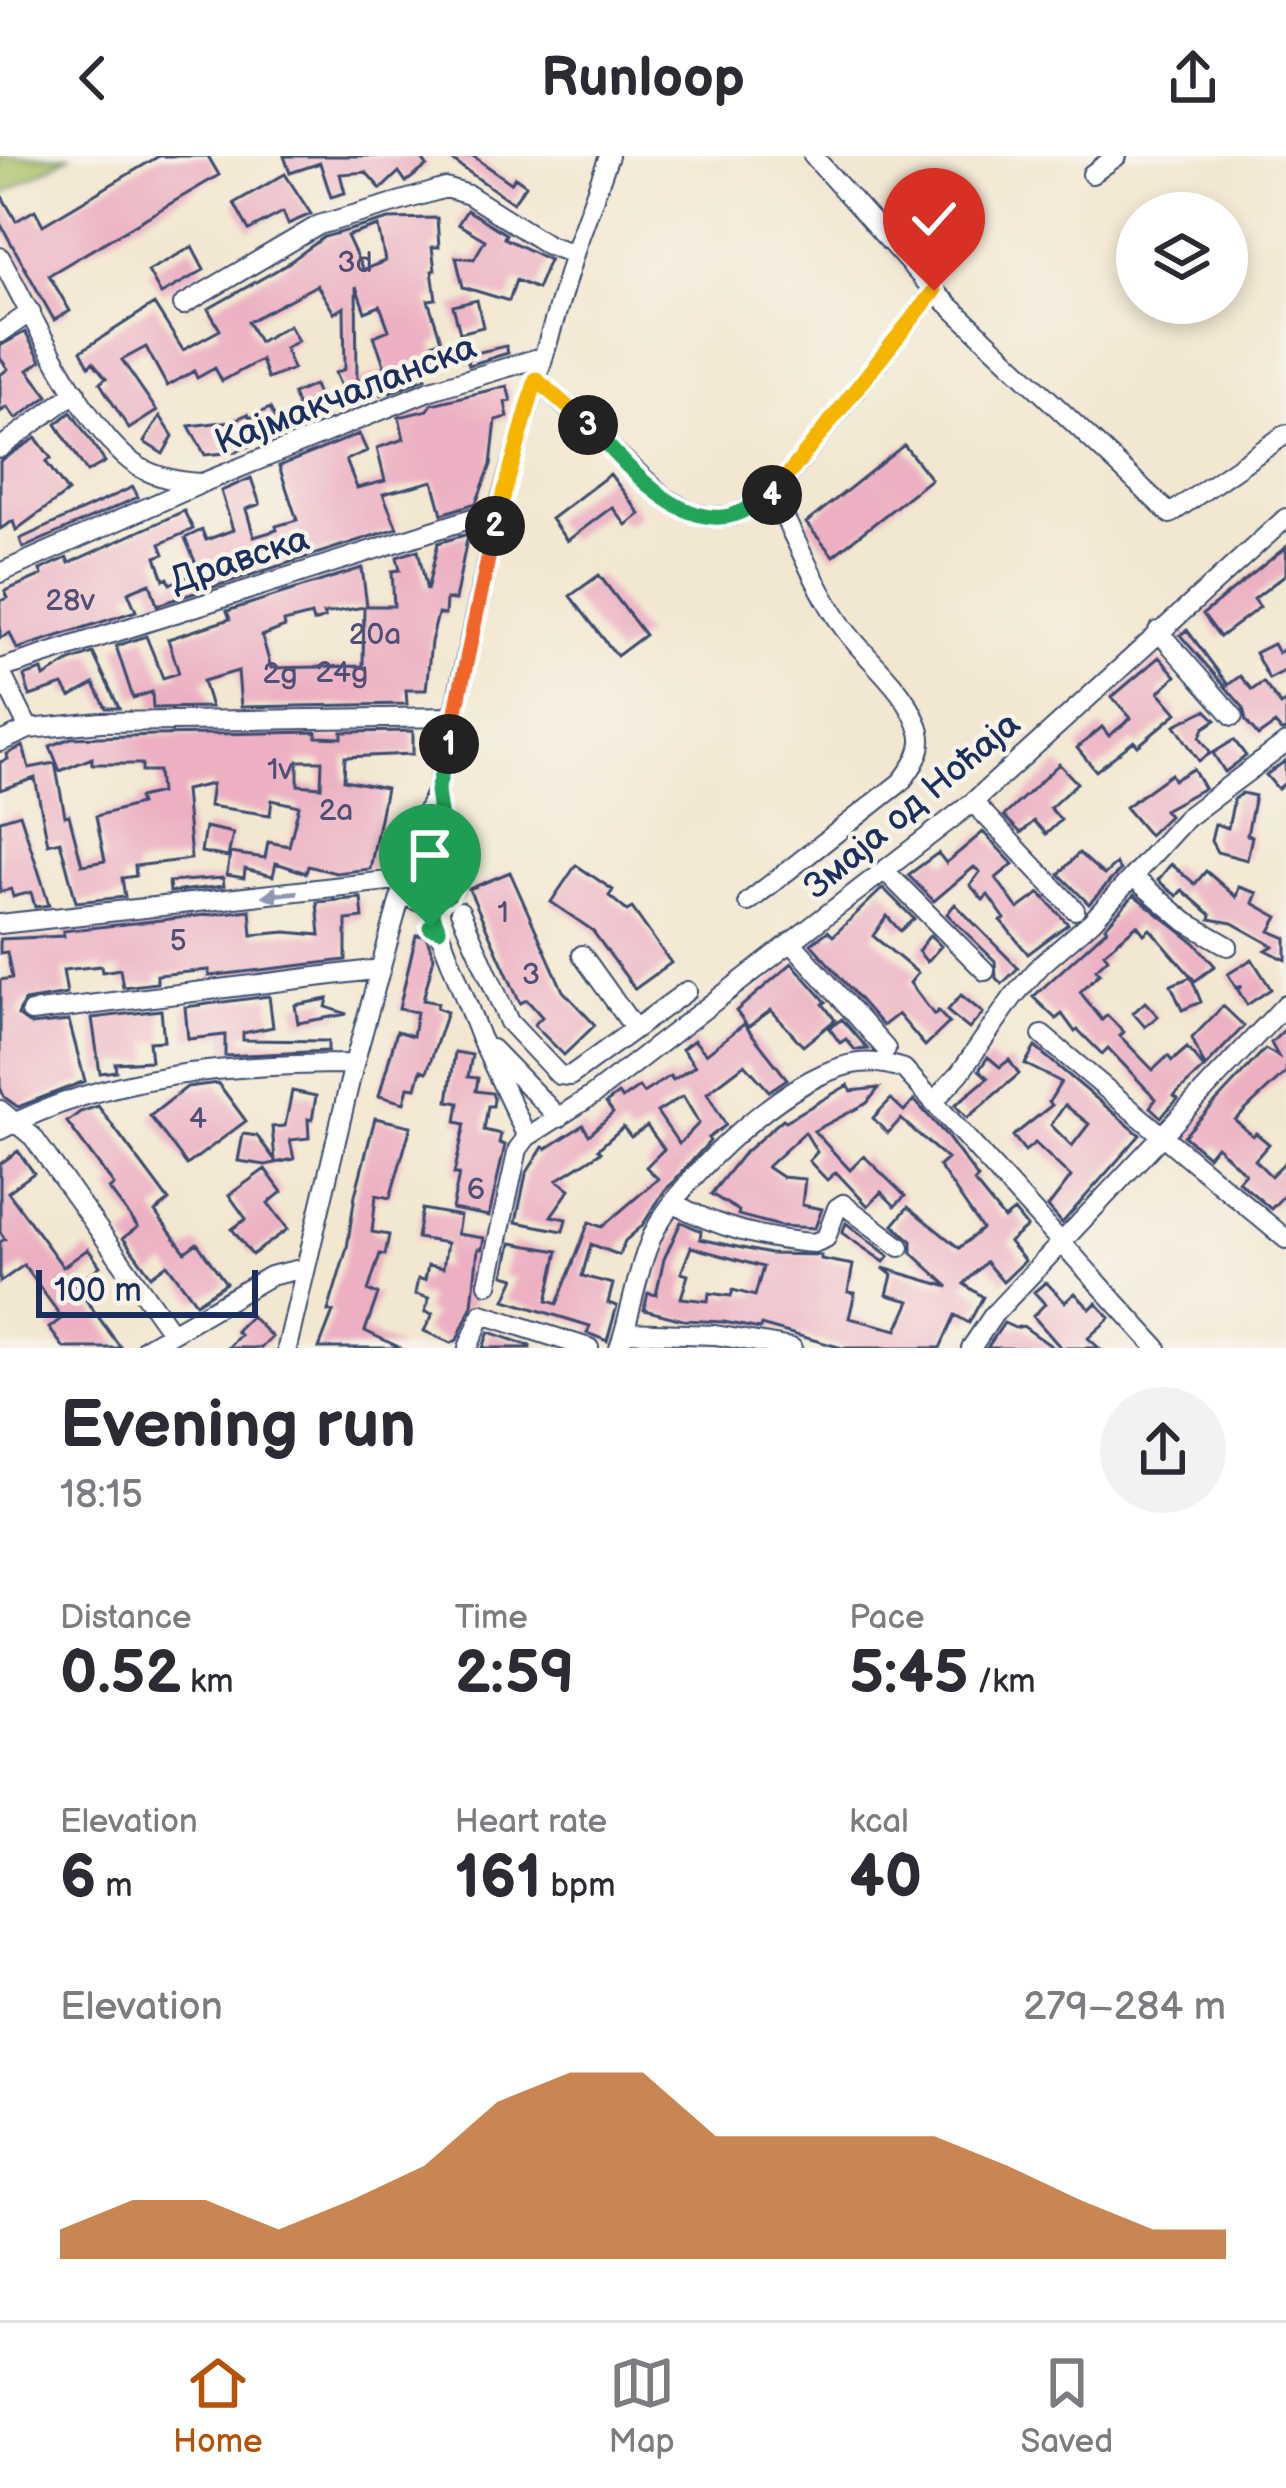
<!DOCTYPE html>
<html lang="en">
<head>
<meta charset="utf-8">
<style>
  body { margin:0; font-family:"Balsamiq Sans",sans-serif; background:#f2f2f3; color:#2b2b33; height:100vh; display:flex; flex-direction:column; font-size:45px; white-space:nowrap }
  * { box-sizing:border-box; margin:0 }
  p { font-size:39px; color:#7c7c81 }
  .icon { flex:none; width:66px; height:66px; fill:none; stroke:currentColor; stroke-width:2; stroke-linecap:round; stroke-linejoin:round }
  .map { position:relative; height:1192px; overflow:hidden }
  .sheet { display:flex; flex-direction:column; background:#fff; flex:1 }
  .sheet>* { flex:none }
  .tools { position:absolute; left:1116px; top:36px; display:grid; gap:24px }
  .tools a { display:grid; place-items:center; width:132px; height:132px; border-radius:50%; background:#fff; box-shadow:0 6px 18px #0003; font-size:60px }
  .scale { position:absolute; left:36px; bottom:30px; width:222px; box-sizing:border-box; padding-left:12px; border:6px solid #1b2f5e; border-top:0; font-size:33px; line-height:42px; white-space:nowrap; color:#1b2f5e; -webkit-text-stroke:9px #f7f3e8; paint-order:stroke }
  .pin { position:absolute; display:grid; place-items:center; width:102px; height:102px; color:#fff; margin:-123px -51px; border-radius:50% 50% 50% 0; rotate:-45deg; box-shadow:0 0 12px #0007 }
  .pin .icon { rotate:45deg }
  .km { position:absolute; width:60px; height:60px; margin:-30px; border-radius:50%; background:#222; color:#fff; font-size:33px; line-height:60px; text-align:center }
  .round { display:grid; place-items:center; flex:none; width:126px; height:126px; border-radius:63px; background:#f2f2f3 }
  .headline { display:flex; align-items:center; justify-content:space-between; height:204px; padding:0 60px }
  h1 { font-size:66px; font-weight:700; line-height:90px }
  .figures { display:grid; grid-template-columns:repeat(3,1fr); gap:18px; height:204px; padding:12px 60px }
  .figures div { display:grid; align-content:center }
  .figures b { font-size:60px; font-weight:700 }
  .figures small { font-size:33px; font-weight:400 }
  .figures p { font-size:33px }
  .chart { height:336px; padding:24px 60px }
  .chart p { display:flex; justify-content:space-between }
  .chart svg { width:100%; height:216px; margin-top:12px; fill:#b45309; opacity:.7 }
  header { display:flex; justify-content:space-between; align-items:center; height:156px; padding:0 60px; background:#fff; font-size:54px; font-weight:700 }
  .menu { display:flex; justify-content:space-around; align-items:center; height:168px; border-top:3px solid #e1e1e2; background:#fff; font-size:33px; color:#7c7c81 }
  .menu a { display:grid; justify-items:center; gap:6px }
  .menu .current { color:#b45309 }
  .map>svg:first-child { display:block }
  .green { fill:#a8c065; stroke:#627862; stroke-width:3 }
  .building { fill:#ecb0c2; fill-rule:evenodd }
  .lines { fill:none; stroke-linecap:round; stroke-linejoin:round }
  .minor-casing { stroke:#3b4b6f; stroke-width:22 }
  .minor { stroke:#fff; stroke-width:18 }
  .oneway { fill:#8d97ae }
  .split-1-casing { stroke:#fff; stroke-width:24 }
  .split-2-casing { stroke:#fff; stroke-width:24 }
  .split-3-casing { stroke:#fff; stroke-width:24 }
  .split-4-casing { stroke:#fff; stroke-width:24 }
  .split-5-casing { stroke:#fff; stroke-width:24 }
  .split-1 { stroke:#22a559; stroke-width:15 }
  .split-2 { stroke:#f0652b; stroke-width:15 }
  .split-3 { stroke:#f5b400; stroke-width:15 }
  .split-4 { stroke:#22a559; stroke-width:15 }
  .split-5 { stroke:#f5b400; stroke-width:15 }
  .labels { text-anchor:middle; stroke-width:9; stroke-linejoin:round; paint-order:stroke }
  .number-label { font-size:30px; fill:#4f4f77 }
  .street-label { font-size:36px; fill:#1b2f5e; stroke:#f7f3e8 }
</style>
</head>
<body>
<header><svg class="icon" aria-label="back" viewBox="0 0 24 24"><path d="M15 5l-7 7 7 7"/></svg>Runloop<svg class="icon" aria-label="share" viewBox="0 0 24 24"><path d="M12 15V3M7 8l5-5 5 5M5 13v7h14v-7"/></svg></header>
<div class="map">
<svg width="1286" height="1192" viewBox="0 0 1286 1192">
  <rect width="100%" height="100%" fill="#f7f3e8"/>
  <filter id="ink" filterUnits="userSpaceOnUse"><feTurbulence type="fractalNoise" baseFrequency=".00833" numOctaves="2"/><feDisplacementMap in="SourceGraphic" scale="24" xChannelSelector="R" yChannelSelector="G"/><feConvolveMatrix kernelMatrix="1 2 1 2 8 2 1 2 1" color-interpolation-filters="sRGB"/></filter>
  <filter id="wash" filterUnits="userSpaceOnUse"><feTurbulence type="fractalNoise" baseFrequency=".004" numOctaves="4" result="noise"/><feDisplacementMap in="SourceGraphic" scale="48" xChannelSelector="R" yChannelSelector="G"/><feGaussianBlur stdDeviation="2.7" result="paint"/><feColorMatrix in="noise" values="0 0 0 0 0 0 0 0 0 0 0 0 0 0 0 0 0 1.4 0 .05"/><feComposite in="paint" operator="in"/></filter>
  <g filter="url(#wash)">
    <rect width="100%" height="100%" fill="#f2e7d0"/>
    <path class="green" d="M0 0H69L0 40Z"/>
    <g id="blocks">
      <path class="building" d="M159 0H208L219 19 49 119 70 155 54 164 0 67V37L16 65 35 54 43 69Z
        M284 0H420L427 10 406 26 399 16 381 33 366 16 340 18 345 37 331 41 320 7 290 17Z
        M446 0H473L511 27 515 21 526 29 513 47Z
        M285 18 311 58 288 68 283 56 249 74 234 47Z
        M467 54 506 78 504 82 549 104 537 133 516 124 509 145 463 131 456 101 474 103 485 84 458 68Z
        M437 62 439 91H432L435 114 432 115 436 143 428 144 441 184 432 188 436 198 419 204 426 222 396 234 381 239 378 232 348 246 335 217 345 213 344 151 334 157 317 129 248 166 259 186 289 169 298 185 285 192 293 213 268 223 261 204 222 225 215 212 197 222 194 215 167 230 146 191 122 204 157 255 129 273 100 227 106 222 93 206 89 210 81 195 154 148 183 194 220 174 208 153 284 110 324 81 389 63ZM378 70 385 105 363 114 347 80ZM356 130 365 156 380 150 389 174 374 180 386 214 357 225Z
        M192 91 204 114 161 138 148 115Z
        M477 144 483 171 460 177 453 150Z
        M25 176 41 205 28 214 48 240 16 263 7 251 0 256V219L8 213 0 202V190Z
        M506 190 508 197 469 209 466 199Z
        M314 229 322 250 301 259 293 238Z
        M507 230 511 245 505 246 508 261 496 264 491 309 476 347 442 358 433 325 383 338 397 372 157 449 150 427 128 436 136 455 17 493 10 477 0 482V445L8 442 5 435 42 419 40 414 67 402 69 407 184 355 193 373 160 388 164 398 156 401 164 424 168 422 170 428 199 415 185 382 202 374 206 384 233 374 221 335 251 322 260 348 246 353 254 381 277 374 276 370 297 364 279 310 359 278 367 295 346 304 357 332 385 325 377 292 404 283 399 261 428 254 432 248Z
        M270 252 281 275 236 296 205 299 189 270 232 265 248 258 250 262Z
        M71 256 105 306 87 316 56 268Z
        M160 260 173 280 163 298 144 286Z
        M36 282 51 302 46 306 68 336 16 374 13 365 0 373V305Z
        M904 289 931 323 833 400 806 367Z
        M610 318 640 358 626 369 612 351 567 385 551 363Z
        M133 331 138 341 23 392 20 383Z
        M468 378 455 444 446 443 445 459 438 458 431 486 426 534H406L407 548 241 551 238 515 203 525 211 551 153 552 152 536 133 542 116 490 146 480 163 522 179 517 168 483 230 463 227 455 362 412 367 450H394L392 415 400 414 397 401 418 394 427 435 438 387ZM364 451 363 510 271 512 262 480 285 471 284 466 311 459 313 466 325 462 323 458Z
        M1286 391V418L1254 443 1260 451 1220 481 1203 458Z
        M599 419 645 479 617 500 570 440Z
        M1187 474 1228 529 1240 520 1252 534 1263 526 1281 549 1286 545V574L1281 575 1275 568 1258 580 1246 565 1243 551 1180 479Z
        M1273 488 1278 497 1286 492V514L1269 523 1255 497Z
        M93 497 119 552H106L94 528 70 541 63 529 30 540 24 520 42 514 44 521 70 505Z
        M1159 501 1176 520 1159 536 1177 557 1138 590 1134 585 1096 615 1077 592 1102 571 1109 580 1131 562 1112 541Z
        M1206 554 1216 564 1204 572 1200 581 1211 597 1199 605 1175 569Z
        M413 575V598L345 601 344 624 386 632 370 713 336 717 308 710 306 717 276 707 273 720 245 713 244 722 227 719 230 697 265 702 268 686 289 690 299 650 272 644 270 659 209 650 212 628 185 634 191 703 135 710 136 720 122 722 125 741 76 746 60 685 48 688 35 622 0 634V606L8 603 7 598 23 590 29 612 55 607 65 660 69 659 82 709 105 705 96 660 140 648 138 642 160 637 158 615H142V608H92V602L60 615 50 590 71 582 155 579 316 576V581L342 582V576ZM298 605H322L321 631 298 629Z
        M1234 584 1246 600 1225 616 1213 597Z
        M1285 605 1286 626 1278 633 1266 619Z
        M1059 608 1077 627 1050 652 1061 664 1046 678 1034 665 1021 677 1004 660Z
        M1193 613 1204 632 1164 654 1169 660 1149 679 1125 651 1171 618 1174 624Z
        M1242 637 1255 640 1247 679 1252 680 1247 704 1217 696 1211 685 1215 668 1228 672 1234 643Z
        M20 658 43 729 49 749 35 751 31 736 13 741 11 733 0 736V664Z
        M205 671 233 677 228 701 201 696Z
        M983 676 1013 708 996 722 1018 753 1040 737 1068 768 1028 798 1001 765 1005 763 988 739 983 744 970 729 980 716 974 711 934 745 908 719 938 697 946 707Z
        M1079 697 1104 719 1116 708 1120 714 1089 748 1059 718Z
        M1171 708 1195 728 1206 715 1236 741 1239 731 1257 737 1253 747 1278 761 1270 775 1286 782V804L1266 794 1273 790 1232 767 1210 763 1211 759 1182 734 1177 740 1169 734 1158 724Z
        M576 709 613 734 609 740 627 755 632 752 671 807 635 833 592 774 551 746Z
        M510 716 563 835 595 869 564 899 534 869 542 861 527 844 520 847 469 733Z
        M223 722 224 730 170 736 169 726Z
        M883 732 914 763 900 775 887 760 873 780 918 817 910 827 934 859 938 855 949 867 925 890 898 858 883 870 811 788 828 775 833 780Z
        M1134 739 1195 787 1215 810 1195 825 1150 773 1144 778 1137 769 1104 797 1108 802 1096 813 1100 817 1080 836 1102 864 1107 859 1124 876 1120 880 1153 914 1168 900 1172 905 1187 892 1204 912 1174 940 1178 943 1161 961 1150 951 1156 943 1108 892 1102 898 1078 874 1075 876 1062 858 1056 863 1033 841 1107 773 1105 771Z
        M361 742 363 762 346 764V804L209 820V814L157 819V827L123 831 120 813 102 816 101 810 63 814 67 838 24 845 18 859 31 869 69 865 85 925 18 951 4 941 0 931V824L12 822 7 796 0 797V783L64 780 63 775 250 754 252 779 286 776 320 779 317 746Z
        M955 748 1018 812 1002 828 996 822 995 805 947 758Z
        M416 779 426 780 434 801 423 844 438 847 437 852 447 856 427 916 421 914 416 932 408 931 404 947 379 940 397 875 413 880 417 856 399 853Z
        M930 779 941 790 927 806 918 795Z
        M1252 803 1271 833 1247 849 1238 834 1242 829 1236 832 1228 818Z
        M792 807 826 846 823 848 835 864 803 890 771 854 748 871 736 855Z
        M1191 821 1201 846 1182 854 1171 829Z
        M961 839 983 857 969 873 947 855Z
        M269 840 273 871 243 877V884L328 885V895L225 900V879L188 883 185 851Z
        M328 843 326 851 347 858 298 867 295 849Z
        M1145 846 1158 860 1145 871 1133 857Z
        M1223 850 1244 870 1205 911 1192 882Z
        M161 854 164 885 149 886 151 905 115 907 116 915 100 917 92 862Z
        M842 863 868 893 855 894 846 883 840 887 829 872Z
        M744 868 787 923 769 935 745 908 707 937 726 969 708 982 710 985 663 1037 642 1070 625 1085 619 1099 591 1088 582 1120 613 1128 608 1147 617 1150 607 1185 587 1177 590 1170 505 1144 515 1122 504 1119 511 1087 558 1095 547 1145 557 1148 589 1066 602 1071 658 1023 646 1011 664 993 647 970 631 981 623 971 598 993 601 996 557 1024 570 1033 551 1060 566 1063 563 1075 516 1066 526 1018 543 991 546 993 583 969 589 979 613 957 606 947 618 938 622 943 639 931 643 937 670 920 673 924 695 910 682 893 694 884 706 898ZM683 940 699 967 679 988 657 956Z
        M1286 872V916L1235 964 1253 980 1256 977 1269 988 1255 1004 1271 1020 1286 1005V1037L1271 1053 1238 1025 1245 1017 1216 990 1208 1000 1184 980 1265 893 1278 900 1271 887Z
        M1035 891 1140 979 1062 1067 1048 1051 1071 1021 1035 987 1025 995 1013 980 1052 949 1049 946 1061 926 1025 908ZM1065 949 1089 968 1072 990 1051 969Z
        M455 896 472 899 468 921 478 922 476 935 492 937 494 943 493 950H488L484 974 501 978 499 987 505 989 489 1060 452 1053 459 1018H454L465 968 456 966 459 947 448 945Z
        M988 901 1000 911 1009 904 1019 918 967 962 955 949 988 922 979 914Z
        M218 927 246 965 187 1009 150 960 187 931Z
        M848 929 851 935 879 932 867 947 814 975 850 1014 864 1000 905 1040 895 1050 881 1036 868 1050 836 1016 827 1024 809 1005 817 996 805 976 767 1011 782 1021 805 1023 802 1049 822 1053 815 1072 780 1070 738 1059 739 1055 711 1038 742 999 783 963 786 965Z
        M292 935 316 940 312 964 308 963 309 982 290 984 294 1003 266 1009 238 1005 243 978 257 980 275 1004 272 971 285 970Z
        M891 943 904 955 914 944 946 979 978 1022 974 1026 1004 1063 1014 1055 1027 1071 1009 1086 1025 1105 1003 1126 986 1106 964 1128 983 1141 969 1167 955 1159 940 1192H842L761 1169 760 1173 724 1166 683 1164 644 1154 648 1137 656 1139 664 1103 681 1066 701 1075 700 1083 770 1098 821 1099V1103L853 1109 848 1136 855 1137 849 1162 897 1174 910 1145 887 1139 892 1119 883 1112 949 1131 912 1097V1085L893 1069 908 1051 959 1092 982 1073 939 1010 947 1003 901 963 888 977 873 962ZM691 1091 763 1111 755 1140 733 1134 731 1140 709 1137 708 1145 681 1142 688 1119 681 1117Z
        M98 950 169 1045 155 1056 185 1096 197 1087 226 1127 196 1147 167 1108 151 1120 123 1082 138 1071 109 1033 114 1029 67 966 80 956Z
        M375 962 411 970 390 1042 376 1039 372 1076 389 1079 385 1099 380 1098 368 1135 378 1138 365 1175 401 1192H319L333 1156 328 1155 347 1092 355 1039Z
        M18 995 34 1017 8 1036 63 1111 88 1093 100 1110 75 1129 121 1192H64L49 1172 62 1162 24 1109 0 1126V1086L5 1083 0 1076V1008Z
        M265 1013 282 1036 268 1047 288 1073 252 1099 232 1073 246 1063 229 1039Z
        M422 1053 460 1060 457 1078 484 1082 482 1093H478L472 1149 457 1184 451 1187 424 1175 433 1158 425 1156 429 1142 415 1138 418 1123 425 1124 428 1109 443 1112 447 1087 417 1082Z
        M846 1067 889 1100 884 1106 842 1077Z
        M1046 1126 1065 1146 1075 1137 1090 1153 1096 1147 1110 1162 1088 1182 1099 1192H1061L1033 1160 1045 1148 1034 1136Z
        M251 1160 272 1181 261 1192H228L240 1179 236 1175Z
        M1004 1167 1015 1172 1023 1170 1054 1192H987Z
        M489 1176 530 1190V1192H483Z"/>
    </g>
  </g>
  <g filter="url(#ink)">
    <use href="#blocks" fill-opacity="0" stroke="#3b4b6f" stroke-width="3"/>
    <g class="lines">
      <defs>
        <path id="minor" d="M813 0 934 135 1170 358 1286 278
          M1092 18 1117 0
          M0 101C31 156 87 280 139 311 158 322 180 326 202 327L431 234 542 201
          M183 149 319 69 446 32 469 39 548 89 574 98
          M0 177 31 156
          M536 223 664 341 688 355 709 361 732 360 773 339 934 135
          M0 292 76 236
          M0 417 198 329
          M1158 475 1233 560
          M0 513 498 354
          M0 515 29 573
          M0 586 29 573 101 566 455 561
          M437 635C439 650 438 673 444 686 454 708 471 712 449 739L424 747C402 742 393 726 397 703L411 687 437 635 498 354 577 88 609 0
          M973 646 1075 754
          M884 714 985 815
          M1133 721 1186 766 1228 790
          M748 746 901 626C912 612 925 594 920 576 909 534 866 504 843 471 815 431 796 382 773 339
          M428 747 480 881 527 981
          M460 755 509 866 559 919 570 920 687 835
          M0 768 397 724
          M793 788 886 893
          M582 799 635 873
          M31 856 381 813
          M1042 879 1286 1083
          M492 893 559 962
          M933 946 960 917 1013 841 1041 809 1092 765 1186 662 1286 587
          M0 954 33 981 172 1177
          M0 974C109 917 233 908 354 908
          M674 1047C715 1071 767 1084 814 1087L826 1082 837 1052 843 1048 900 1091
          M488 1128 518 993 527 981 593 939 973 646 1286 362
          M625 1176 715 1179 792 1192
          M146 1192 270 1120 305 1112
          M287 1192 354 908 402 735
          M468 1192 482 1158 589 1192
          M619 1192C633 1153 638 1103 659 1067 691 1013 780 930 841 911 861 904 884 906 904 913L1157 1192
          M971 1192 994 1158 1286 848"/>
      </defs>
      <use href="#minor" class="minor-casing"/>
      <use href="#minor" class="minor"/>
    </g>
    <defs><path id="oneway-solid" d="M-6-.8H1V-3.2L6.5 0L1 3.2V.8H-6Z" transform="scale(3)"/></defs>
    <use class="oneway" href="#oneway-solid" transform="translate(280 738) rotate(174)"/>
  </g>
  <g class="lines" filter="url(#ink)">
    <defs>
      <path id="split-1" d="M430 771 439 774 428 747 449 739 459 722 457 702 444 688 437 635 449 588"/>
      <path id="split-2" d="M449 588 495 370"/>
      <path id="split-3" d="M495 370 536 223 588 269"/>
      <path id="split-4" d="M588 269C623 303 673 371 729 360 743 357 759 346 772 339"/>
      <path id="split-5" d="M772 339 934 135"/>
    </defs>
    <use href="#split-1" class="split-1-casing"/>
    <use href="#split-2" class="split-2-casing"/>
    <use href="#split-3" class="split-3-casing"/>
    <use href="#split-4" class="split-4-casing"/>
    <use href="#split-5" class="split-5-casing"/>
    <use href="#split-1" class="split-1"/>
    <use href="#split-2" class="split-2"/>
    <use href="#split-3" class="split-3"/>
    <use href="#split-4" class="split-4"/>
    <use href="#split-5" class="split-5"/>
  </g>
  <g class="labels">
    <g class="number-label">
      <text x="355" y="116">3d</text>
      <text x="70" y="454">28v</text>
      <text x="375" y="488">20a</text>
      <text x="342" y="526">24g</text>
      <text x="280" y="527">2g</text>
      <text x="280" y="623">1v</text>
      <text x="336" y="664">2a</text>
      <text x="503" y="766">1</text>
      <text x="178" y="794">5</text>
      <text x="531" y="828">3</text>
      <text x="198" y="972">4</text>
      <text x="476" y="1043">6</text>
    </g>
    <g class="street-label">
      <text transform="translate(345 237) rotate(-21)" y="13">Кајмакчаланска</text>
      <text transform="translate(239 402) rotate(-18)" y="13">Дравска</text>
      <text transform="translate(911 648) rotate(-40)" y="13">Змаја од Ноћаја</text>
    </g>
  </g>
</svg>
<div class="tools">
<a><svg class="icon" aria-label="layers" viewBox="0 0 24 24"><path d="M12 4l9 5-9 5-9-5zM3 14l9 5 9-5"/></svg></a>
</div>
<div class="scale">100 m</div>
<div class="pin" style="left:430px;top:771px;background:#1e9e55"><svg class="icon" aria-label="arrive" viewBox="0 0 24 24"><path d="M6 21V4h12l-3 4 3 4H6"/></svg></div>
<div class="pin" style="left:934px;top:135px;background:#d93025"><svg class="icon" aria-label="check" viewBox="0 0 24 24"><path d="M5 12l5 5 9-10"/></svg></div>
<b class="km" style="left:449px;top:588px">1</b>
<b class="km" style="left:495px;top:370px">2</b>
<b class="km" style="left:588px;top:269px">3</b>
<b class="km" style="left:772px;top:339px">4</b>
</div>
<section class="sheet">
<div class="headline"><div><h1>Evening run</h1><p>18:15</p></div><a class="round"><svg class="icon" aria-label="share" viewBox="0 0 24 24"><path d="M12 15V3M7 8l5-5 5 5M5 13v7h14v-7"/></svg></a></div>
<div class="figures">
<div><p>Distance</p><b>0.52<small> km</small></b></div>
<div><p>Time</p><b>2:59</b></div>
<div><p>Pace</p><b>5:45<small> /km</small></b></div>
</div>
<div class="figures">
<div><p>Elevation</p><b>6<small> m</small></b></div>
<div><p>Heart rate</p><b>161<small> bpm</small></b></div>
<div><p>kcal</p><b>40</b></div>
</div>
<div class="chart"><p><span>Elevation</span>279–284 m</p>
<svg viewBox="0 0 160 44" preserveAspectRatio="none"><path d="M0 44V38L10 32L20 32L30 38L40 32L50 25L60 12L70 6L80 6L90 19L100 19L110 19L120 19L130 25L140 32L150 38L160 38V44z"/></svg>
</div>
</section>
<nav class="menu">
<a class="current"><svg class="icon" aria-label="home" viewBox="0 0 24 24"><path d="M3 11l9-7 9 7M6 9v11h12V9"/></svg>Home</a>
<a><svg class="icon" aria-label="map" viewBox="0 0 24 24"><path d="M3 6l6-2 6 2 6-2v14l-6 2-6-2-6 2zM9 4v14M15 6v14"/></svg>Map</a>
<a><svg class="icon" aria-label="saved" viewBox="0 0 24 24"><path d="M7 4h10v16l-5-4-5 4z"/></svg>Saved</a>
</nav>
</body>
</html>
